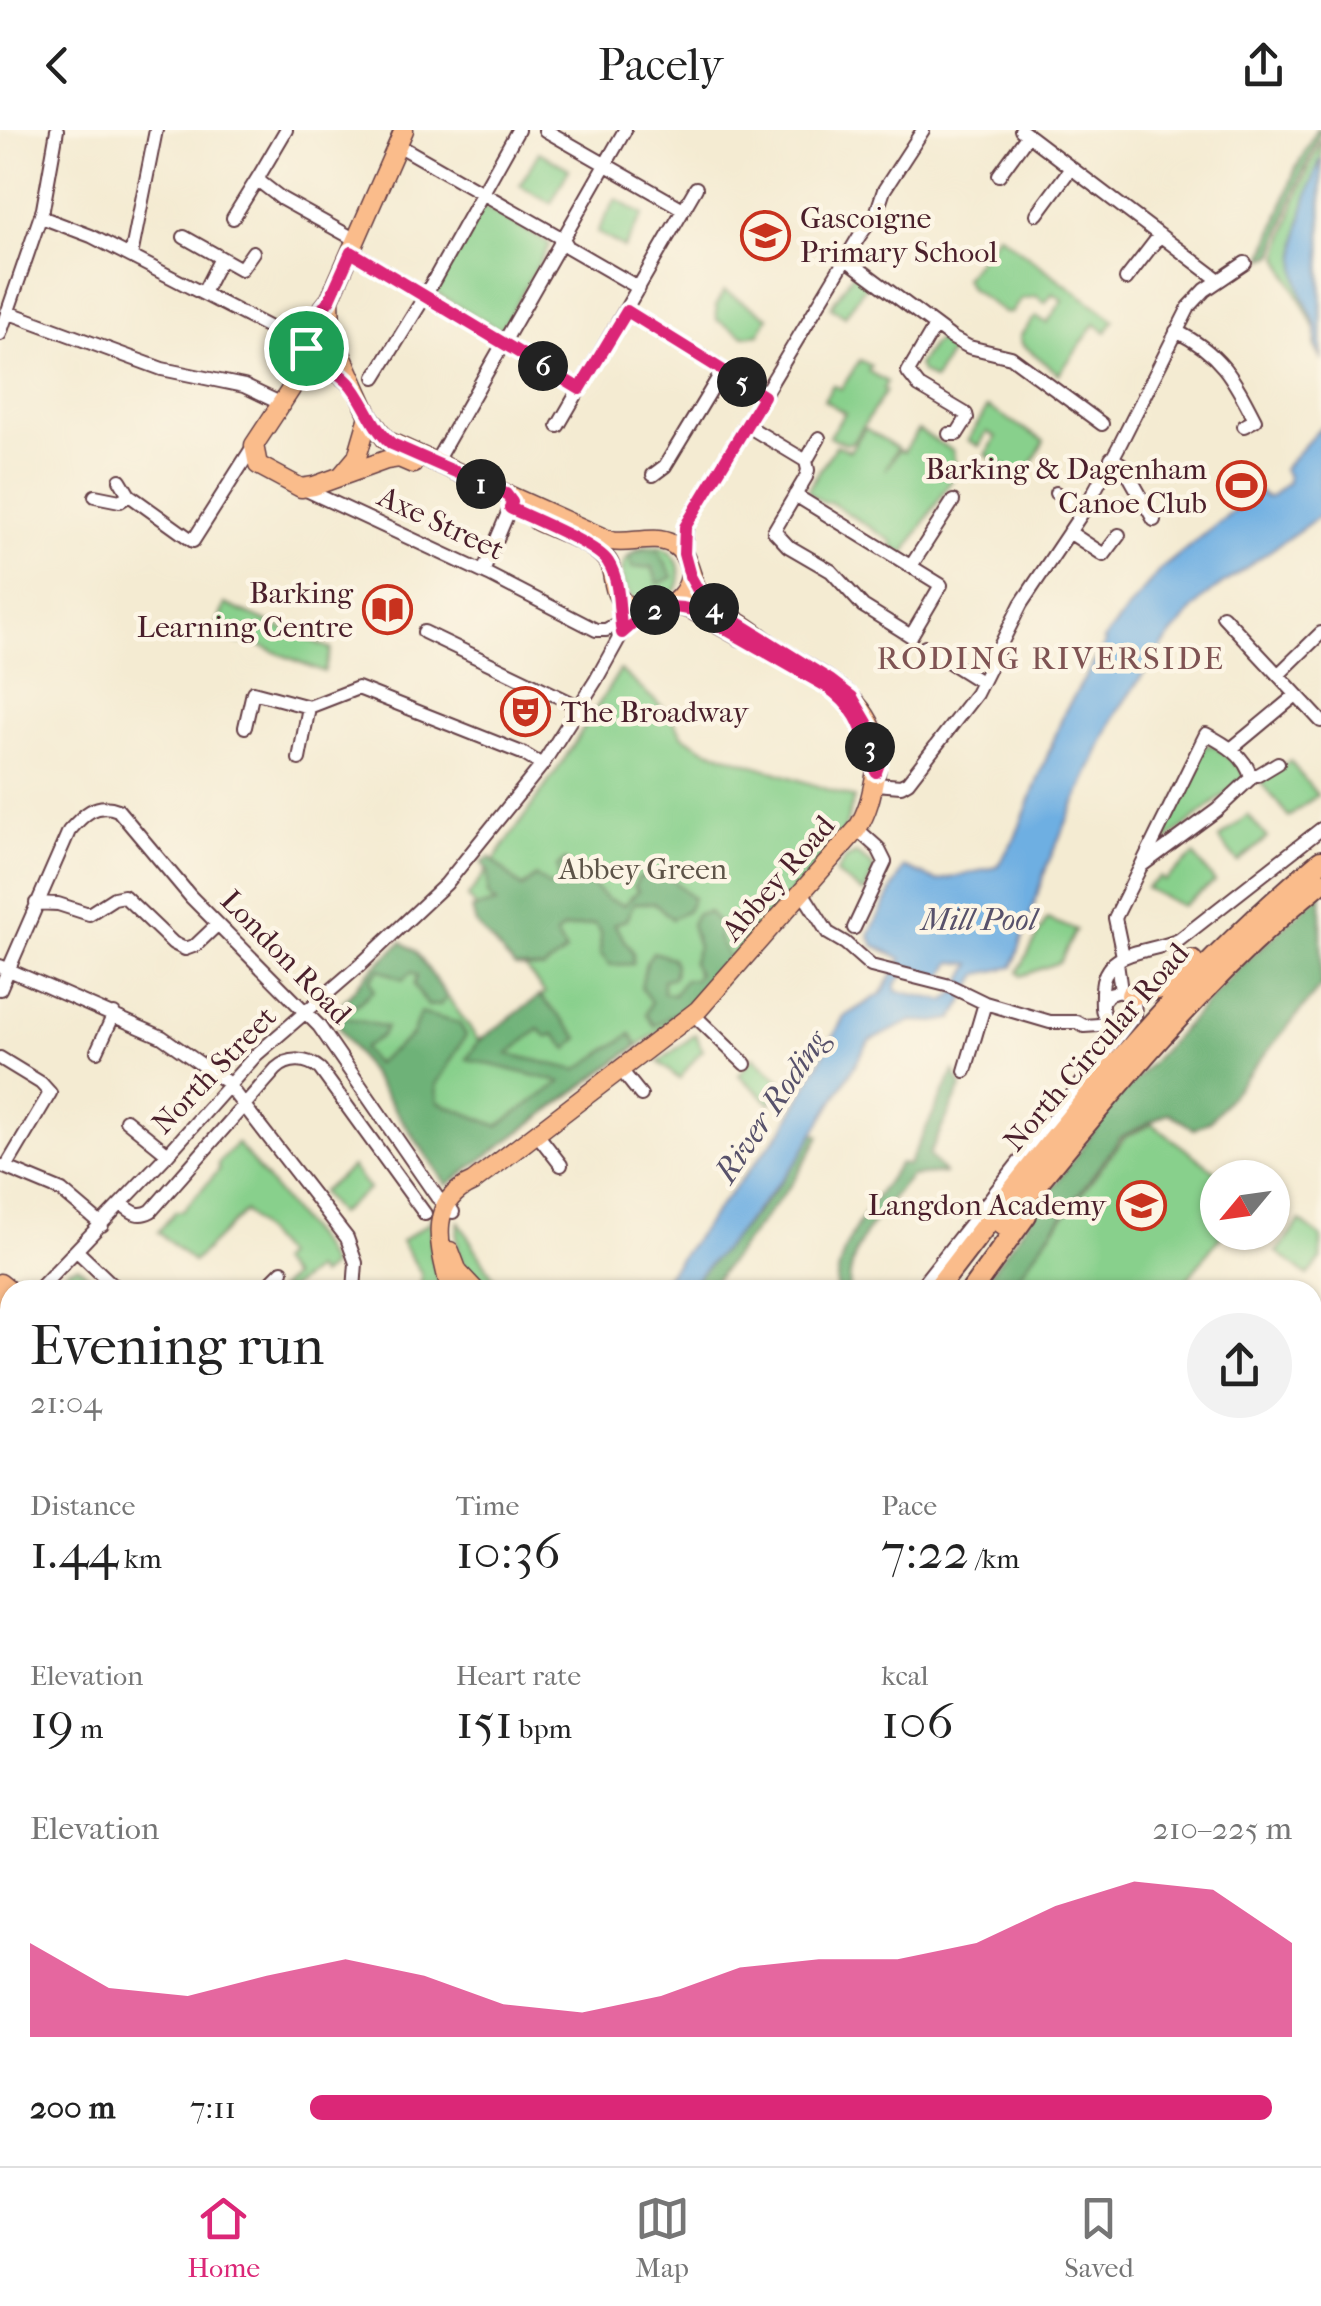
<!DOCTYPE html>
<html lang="en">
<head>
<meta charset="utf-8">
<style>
  body { margin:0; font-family:"IM FELL French Canon",serif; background:#f2f2f2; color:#222; height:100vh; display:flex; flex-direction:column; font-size:38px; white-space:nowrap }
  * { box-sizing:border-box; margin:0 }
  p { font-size:32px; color:#767676 }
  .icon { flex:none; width:55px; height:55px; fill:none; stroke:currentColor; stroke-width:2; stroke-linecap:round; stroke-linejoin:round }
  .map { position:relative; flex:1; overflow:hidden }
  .details { position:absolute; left:0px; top:1150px; width:1322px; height:888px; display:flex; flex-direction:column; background:#fff; border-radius:30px 30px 0 0; box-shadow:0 2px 8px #0004 }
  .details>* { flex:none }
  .needle { width:65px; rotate:241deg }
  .controls { position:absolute; left:1200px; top:1030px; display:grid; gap:20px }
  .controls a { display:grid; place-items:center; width:90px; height:90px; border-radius:50%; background:#fff; box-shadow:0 2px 8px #0004; font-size:50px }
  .pin { position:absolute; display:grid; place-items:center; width:85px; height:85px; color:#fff; margin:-42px; border:5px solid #fff; border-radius:50%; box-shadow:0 2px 10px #0007 }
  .km { position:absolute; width:50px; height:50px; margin:-25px; border-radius:50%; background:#222; color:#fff; font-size:28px; line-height:50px; text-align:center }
  .round { display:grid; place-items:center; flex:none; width:105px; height:105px; border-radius:52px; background:#f2f2f2 }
  .overview { display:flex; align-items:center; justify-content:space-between; height:170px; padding:0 30px }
  h1 { font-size:55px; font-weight:600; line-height:75px }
  .figures { display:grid; grid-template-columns:repeat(3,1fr); gap:15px; height:170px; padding:10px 30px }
  .figures div { display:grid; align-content:center }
  .figures b { font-size:50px; font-weight:600 }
  .figures small { font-size:28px; font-weight:400 }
  .figures p { font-size:28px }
  .chart { height:280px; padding:20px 30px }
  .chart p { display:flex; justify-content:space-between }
  .chart svg { width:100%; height:180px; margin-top:10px; fill:#db2777; opacity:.7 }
  ul { padding:0 30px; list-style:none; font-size:32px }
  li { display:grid; grid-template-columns:160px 120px 1fr; align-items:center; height:75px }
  li i { height:25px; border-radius:12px; background:#db2777 }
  header { display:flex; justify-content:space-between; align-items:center; height:130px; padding:0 30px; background:#fff; font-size:45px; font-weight:600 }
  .dock { display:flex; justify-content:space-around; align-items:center; height:140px; border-top:2px solid #e0e0e0; background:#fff; font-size:28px; color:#767676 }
  .dock a { display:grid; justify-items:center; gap:5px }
  .dock .selected { color:#db2777 }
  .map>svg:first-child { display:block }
  .green { fill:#88d08c; stroke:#69785c; stroke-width:2.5 }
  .forest { fill:#6eb278; stroke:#5c6852; stroke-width:2.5 }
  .water { fill:#6eafe2; stroke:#5c6786; stroke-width:2.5; fill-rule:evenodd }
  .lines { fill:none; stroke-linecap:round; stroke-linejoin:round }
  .minor-casing { stroke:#643e44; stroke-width:16 }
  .major-casing { stroke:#643e44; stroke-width:21 }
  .highway-casing { stroke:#643e44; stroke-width:24 }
  .minor { stroke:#fff; stroke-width:12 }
  .major { stroke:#fabc8b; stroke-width:18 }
  .highway { stroke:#fabc8b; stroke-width:20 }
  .route-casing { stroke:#fff; stroke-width:20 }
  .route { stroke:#db2777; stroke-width:12 }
  .labels { text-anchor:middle; stroke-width:9; stroke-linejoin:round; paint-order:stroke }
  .poi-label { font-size:30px; fill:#4a1f2b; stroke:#fcf5e5; text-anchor:end }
  .street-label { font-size:30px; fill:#4a1f2b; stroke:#fcf5e5 }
  .park-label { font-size:30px; fill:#5d5448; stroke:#fcf5e5 }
  .neighbourhood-label { font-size:32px; letter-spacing:2.5px; fill:#7f5353; stroke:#fcf5e5 }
  .water-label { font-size:32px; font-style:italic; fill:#57516b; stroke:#fcf5e5 }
</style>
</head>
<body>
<header><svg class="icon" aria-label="back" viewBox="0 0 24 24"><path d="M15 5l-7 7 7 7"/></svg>Pacely<svg class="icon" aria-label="share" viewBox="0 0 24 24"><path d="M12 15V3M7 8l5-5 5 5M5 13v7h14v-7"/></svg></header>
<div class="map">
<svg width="1321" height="2036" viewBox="0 0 1321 2036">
  <rect width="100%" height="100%" fill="#fcf5e5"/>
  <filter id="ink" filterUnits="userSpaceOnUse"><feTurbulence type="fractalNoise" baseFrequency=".01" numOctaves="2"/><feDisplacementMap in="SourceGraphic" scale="20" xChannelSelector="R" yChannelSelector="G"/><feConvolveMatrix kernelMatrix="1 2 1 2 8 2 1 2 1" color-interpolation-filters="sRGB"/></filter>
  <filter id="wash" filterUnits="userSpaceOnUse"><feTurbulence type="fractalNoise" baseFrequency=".0048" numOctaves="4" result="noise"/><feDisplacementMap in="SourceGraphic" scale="40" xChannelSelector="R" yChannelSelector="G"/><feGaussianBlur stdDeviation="2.25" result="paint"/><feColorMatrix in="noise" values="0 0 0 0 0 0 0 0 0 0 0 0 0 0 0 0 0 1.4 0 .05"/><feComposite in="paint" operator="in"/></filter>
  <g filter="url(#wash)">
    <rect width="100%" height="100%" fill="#f4ebd2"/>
    <path class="green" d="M1321 9V228L1315 217 1316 201 1279 127 1295 72Z
      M539 22 569 39 551 73 520 55Z
      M616 69 643 85 624 118 597 102Z
      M483 76 550 114 501 200 434 162Z
      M998 104 1114 190 1106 202 1095 194 1059 244 1022 214 1020 206 1036 186 1047 193 1063 170 1053 163 1045 173 1037 166 1021 169 1011 183H1005L971 159 964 148Z
      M853 143 868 152 845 186 831 177Z
      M724 161 768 187 759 204 744 206 717 190 716 175Z
      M940 210 952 219 934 250 921 242 918 235 933 214Z
      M860 230 871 236 868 241 887 252 883 259 886 261 853 312 846 314 829 306 845 283 824 270 833 255 841 259Z
      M988 277 1044 311 1024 348 986 325 996 307 987 302 979 316 968 310Z
      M865 298 897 318 885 340 899 320 904 322 918 300 953 321 956 343 904 424 891 416 893 412 830 372 824 373 809 363 808 359 836 315 850 321Z
      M622 445a29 29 0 1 1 58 0a29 29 0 1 1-58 0Z
      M225 474 331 519 324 542 253 513 234 512 214 504Z
      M620 540 668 582 683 606 705 619 854 668 843 705 727 837 674 890 447 1055 340 899V876L368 843 402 812 415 821 479 911 545 863 468 767 562 633Z
      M1214 615 1237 635H1240L1245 648 1164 713 1157 707 1205 616Z
      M1290 631 1317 665 1289 687 1261 652Z
      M1248 685 1267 708 1238 732 1219 709Z
      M856 724 873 736V743L864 763 836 744 845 729Z
      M1194 725 1215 752 1182 776 1146 758 1160 747 1164 751Z
      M1047 789 1076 800 1060 832 1021 846 1018 842Z
      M696 904 702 920 679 949 659 932Z
      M753 927 782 952 771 974 739 945Z
      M1152 994 1223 1047 1218 1048V1102L1223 1103 1179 1160H1007L1124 1008Z
      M237 1013 320 1116 331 1137 320 1146 315 1140 288 1160H278L291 1147 278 1132 284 1126 245 1081 193 1132 158 1102 176 1081H182L219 1040 218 1034Z
      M352 1037 369 1059 338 1084 321 1062Z
      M432 1084 431 1125 441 1160H421V1143L401 1111 430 1092Z
      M1300 1091 1321 1107V1129L1308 1146 1277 1122Z
      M459 1092 501 1160C469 1157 451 1122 459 1092Z
      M78 1136 104 1160H51L68 1139Z
      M10 1332V1411H9L0 1400V1338Z
      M0 1816H10V1953L0 1951Z
      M10 2011V2028H311L308 2036H0V2012Z
      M453 2028H600L604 2036H453Z"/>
    <path class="forest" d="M1316 0H1321L1291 72 1275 124 1263 129 1295 40Z
      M643 419 658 421 673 447 658 454 652 437 632 438 630 425Z
      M490 727 522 758 536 746 549 756 560 754 557 737 565 730 607 769 624 775 638 761 634 756 639 747H669L693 768 687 780 672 789 655 773H634L626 790 614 794 633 822V834L610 835 600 823 601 802 595 794 562 799 556 805 566 822 543 839 515 837 476 794 472 779 496 773 488 765V742L482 733Z
      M1321 763V856L1210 991 1194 999 1169 983 1121 1007 1008 1160H978L1117 970 1238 839Z
      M709 782 721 795 718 807 729 829 686 877 654 896 646 884 651 872 641 858 646 833 653 822 672 828 675 834 674 847 663 850V863L674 865 684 850 694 849 698 844 692 833 698 817 691 794 696 784Z
      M402 812 415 821 447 867 440 875 428 876 414 855 417 846 411 842 403 850 380 839 370 849 374 860 351 879 340 876 368 843Z
      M540 866 579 908 568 919 554 904 547 907 539 899 508 924 577 940 631 904 638 915 447 1055 340 899 339 886 386 897 381 906 363 919 375 934 412 905 420 883 459 893 466 905 436 955 438 972 498 996 561 952 467 929 479 911Z
      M954 941 962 956 929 1025 944 1043 911 1046C883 1080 848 1113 849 1160H836C837 1113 874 1071 899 1034L908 1035Z
      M814 1003 820 1006 793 1052 707 1160H685C731 1111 780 1061 814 1003Z"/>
    <path class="water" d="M1321 28V228C1314 217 1317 210 1316 198 1314 186 1304 173 1301 161 1289 119 1305 67 1321 28Z
      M1321 297V385L1204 467 1163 515 1115 585 1047 735 1013 837 979 844 953 889 935 892 912 891 869 911 798 1030 727 1115 685 1160H656L718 1078 784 998 844 887 882 863 902 829 874 815 869 805 904 737 937 751 997 737 1015 708 1065 581 1105 514 1104 509 1160 440 1259 361 1265 367H1271L1288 352V346L1283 339ZM952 832 972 834 955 863 945 871 896 861V854L910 837 943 848Z"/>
  </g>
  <g filter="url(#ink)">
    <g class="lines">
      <defs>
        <path id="minor" d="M286 0 259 46 260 52 282 69 356 110
          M545 0 683 79
          M1021 0 1219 150
          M398 15 563 109 568 117 639 158
          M999 45 1028 5
          M1037 84 1071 38
          M41 87 91 106 307 217
          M233 88 259 46
          M184 107 241 139 253 122
          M351 121 580 259
          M131 126 156 0
          M846 129 952 208 969 217 1011 227 1102 294
          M1126 149 1160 105
          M203 163 221 128
          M627 181 764 265
          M7 182 162 239 244 256 282 274
          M935 196 908 242 919 256 966 284 967 288 957 304H949
          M1176 201C1220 223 1233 247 1255 290L1244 296
          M0 204 43 79 57 0
          M375 247 425 166 518 0
          M746 295 806 331
          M558 296 696 58
          M1111 328 1123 335 1154 390
          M806 331 819 308
          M435 333 625 0
          M653 345 665 336 723 240
          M120 350 129 365
          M302 358 489 445 596 500H606L620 492
          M1056 363 1084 380
          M795 365 941 455 911 506 863 476 831 441 788 416 774 401 806 347 808 340 806 331
          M95 366 120 371 129 365 193 411 254 315
          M1069 402 1104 425 1119 405
          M684 423 687 393 860 105 876 84 884 60 923 0
          M911 436 953 371
          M483 442 510 378
          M1223 486 1321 591
          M424 502 580 577
          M925 517 981 552
          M1278 545 1321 503
          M245 597 253 562 309 577 358 558 522 623 542 635
          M1231 619 1296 565
          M299 629 309 577
          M1251 645H1258L1278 633
          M875 654 901 656 908 652 976 564 1021 474 1084 380 1118 318 1189 177 1205 160 1245 133
          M802 762 828 803 845 813 871 836 950 856 985 873 1050 892H1077L1084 896 1128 893
          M36 773 58 774 89 784 114 768 124 766 173 813 185 819 196 815 218 794
          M854 798 885 732 878 718 857 699
          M1123 826 1115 788 1141 736 1217 680 1251 648C1246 626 1225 614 1206 604L1141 736
          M1117 832 1121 861
          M0 836 162 907 225 951 347 1108 356 1133 354 1160
          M0 859 69 701C83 685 96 671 118 680L191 767 319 896 437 1067 453 1082
          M693 884 745 934
          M1108 892C1100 882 1102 874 1102 862 1102 817 1150 824 1179 810L1321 699
          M97 921 114 884
          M0 928 41 953 50 963 6 1037
          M621 940 641 965
          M965 941 985 873
          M126 990 168 1024
          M537 1004 561 1035
          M2 1036 62 1061 102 1095
          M122 1074C132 1082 138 1088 151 1081L276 939C289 927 307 928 320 939L425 1084
          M77 1121 118 1160
          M38 1160 168 1024 256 925 359 836 446 754 542 635 596 550 622 503 645 481
          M263 1160 282 1141
          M918 1160 1135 885 1134 870 1121 861 1109 864 1102 872
          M0 1224 10 1207
          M0 1232 10 1238
          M0 1451 10 1459
          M0 1561 10 1562
          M1312 1633 1321 1626
          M1312 1663 1321 1673
          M1312 1725 1321 1717
          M0 1741 9 1729 10 1717
          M0 1756 10 1761
          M1312 1818 1321 1810
          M1312 1935 1321 1927
          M610 2028 613 2036
          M763 2028 770 2036
          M871 2028 879 2036
          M989 2028 996 2036
          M1114 2028 1121 2036
          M1237 2028 1244 2036
          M735 2036 740 2028
          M1078 2036 1087 2028"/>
        <path id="major" d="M404 0 330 169 323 178 291 259 254 315 258 335 301 358 314 356 386 330 399 328 413 334
          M330 169 331 201 369 286 386 310 611 411C630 415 654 404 672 414 694 426 688 455 706 472 717 482 733 488 745 496 756 503 766 512 777 519 823 548 888 574 876 641 872 662 869 680 857 699L698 880 473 1052C424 1073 441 1120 450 1160
          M294 249C318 237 330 234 351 253
          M341 346 357 327 369 286
          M537 391C558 401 591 411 606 429 615 439 611 455 618 466 639 497 685 478 690 446
          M675 475 692 480 741 507
          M450 1121 458 1142 475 1160
          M0 1153 10 1161
          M0 1171 10 1180
          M1312 1559 1321 1564"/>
        <path id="highway" d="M1131 865 1160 858 1192 831
          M1003 1095C1102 973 1199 852 1321 752
          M936 1160C1055 1004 1169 857 1321 731
          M972 1160 1026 1085
          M0 1981 10 1980
          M0 1999 10 1998"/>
      </defs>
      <use href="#minor" class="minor-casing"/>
      <use href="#major" class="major-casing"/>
      <use href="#highway" class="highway-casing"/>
      <use href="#minor" class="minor"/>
      <use href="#major" class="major"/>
      <use href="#highway" class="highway"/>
    </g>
  </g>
  <g class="lines" filter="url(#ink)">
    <defs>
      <path id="route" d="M351 122 580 259 627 181 764 266 685 397 684 424 690 446 700 464 713 477 830 550 852 567 872 601 880 631 876 642C862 602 863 583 826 556L692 480C662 471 643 484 622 503 618 481 621 452 608 432 598 415 531 388 510 378L512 372 506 364 392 314C362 290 362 244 320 237L294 249 323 178 330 169Z"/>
    </defs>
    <use href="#route" class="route-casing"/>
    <use href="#route" class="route"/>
  </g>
  <defs>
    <symbol id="school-ring" viewBox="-11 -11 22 22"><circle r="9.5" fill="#fcf5e5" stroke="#c8321e" stroke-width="1.5"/><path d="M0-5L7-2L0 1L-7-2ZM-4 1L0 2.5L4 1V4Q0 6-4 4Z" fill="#c8321e"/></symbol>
    <symbol id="stadium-ring" viewBox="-11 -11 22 22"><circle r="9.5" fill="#fcf5e5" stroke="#c8321e" stroke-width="1.5"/><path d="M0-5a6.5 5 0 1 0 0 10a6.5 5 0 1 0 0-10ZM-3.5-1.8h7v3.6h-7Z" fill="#c8321e"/></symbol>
    <symbol id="library-ring" viewBox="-11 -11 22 22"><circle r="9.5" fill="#fcf5e5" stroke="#c8321e" stroke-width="1.5"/><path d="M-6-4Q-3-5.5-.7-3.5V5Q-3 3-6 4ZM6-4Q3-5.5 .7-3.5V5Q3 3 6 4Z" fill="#c8321e"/></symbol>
    <symbol id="theatre-ring" viewBox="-11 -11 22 22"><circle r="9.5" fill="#fcf5e5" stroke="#c8321e" stroke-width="1.5"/><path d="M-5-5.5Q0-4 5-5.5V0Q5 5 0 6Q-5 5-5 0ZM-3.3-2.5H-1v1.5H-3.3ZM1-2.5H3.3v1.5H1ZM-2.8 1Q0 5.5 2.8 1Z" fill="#c8321e"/></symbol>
  </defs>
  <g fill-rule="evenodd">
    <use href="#school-ring" x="738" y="78" width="55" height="55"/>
    <use href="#stadium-ring" x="1214" y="328" width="55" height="55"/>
    <use href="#library-ring" x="360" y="452" width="55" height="55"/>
    <use href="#theatre-ring" x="498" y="554" width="55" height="55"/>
    <use href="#school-ring" x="1114" y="1048" width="55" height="55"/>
  </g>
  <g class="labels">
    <g class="poi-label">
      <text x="800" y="98" text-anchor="start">Gascoigne<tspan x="800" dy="34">Primary School</tspan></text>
      <text x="1207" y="349">Barking &amp; Dagenham<tspan x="1207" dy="34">Canoe Club</tspan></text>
      <text x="353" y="473">Barking<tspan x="353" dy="34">Learning Centre</tspan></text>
      <text x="561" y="592" text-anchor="start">The Broadway</text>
      <text x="1106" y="1085">Langdon Academy</text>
    </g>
    <g class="street-label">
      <text transform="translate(441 393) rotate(25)" y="10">Axe Street</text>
      <text transform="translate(778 748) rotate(-49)" y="10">Abbey Road</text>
      <text transform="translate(286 827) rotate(46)" y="10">London Road</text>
      <text transform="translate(1096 917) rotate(-49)" y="10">North Circular Road</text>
      <text transform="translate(214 940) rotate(-46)" y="10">North Street</text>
    </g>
    <g class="park-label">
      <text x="643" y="749">Abbey Green</text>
    </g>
    <g class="neighbourhood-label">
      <text x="1051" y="539">RODING RIVERSIDE</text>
    </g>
    <g class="water-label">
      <text x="979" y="800">Mill Pool</text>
      <text transform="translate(771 976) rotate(-56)" y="11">River Roding</text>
    </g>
  </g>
</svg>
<div class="controls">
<a><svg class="needle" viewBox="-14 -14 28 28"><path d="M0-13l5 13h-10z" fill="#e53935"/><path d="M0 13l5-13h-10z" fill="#767676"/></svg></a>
</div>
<div class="pin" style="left:306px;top:218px;background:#1e9e55"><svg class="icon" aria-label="arrive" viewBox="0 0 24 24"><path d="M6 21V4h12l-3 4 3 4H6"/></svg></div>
<b class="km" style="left:481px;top:354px">1</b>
<b class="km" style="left:655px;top:480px">2</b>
<b class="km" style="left:870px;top:617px">3</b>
<b class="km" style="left:714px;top:478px">4</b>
<b class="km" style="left:742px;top:252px">5</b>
<b class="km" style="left:543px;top:236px">6</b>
<section class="details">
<div class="overview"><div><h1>Evening run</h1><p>21:04</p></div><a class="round"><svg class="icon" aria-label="share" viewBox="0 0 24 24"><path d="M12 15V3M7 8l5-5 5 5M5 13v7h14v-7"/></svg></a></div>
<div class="figures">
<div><p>Distance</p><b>1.44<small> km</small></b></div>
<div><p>Time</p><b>10:36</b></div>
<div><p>Pace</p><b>7:22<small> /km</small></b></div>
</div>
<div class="figures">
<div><p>Elevation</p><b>19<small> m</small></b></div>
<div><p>Heart rate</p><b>151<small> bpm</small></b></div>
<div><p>kcal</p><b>106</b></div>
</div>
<div class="chart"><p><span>Elevation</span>210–225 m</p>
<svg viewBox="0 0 160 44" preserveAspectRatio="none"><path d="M0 44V21L10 32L20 34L30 29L40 25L50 29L60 36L70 38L80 34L90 27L100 25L110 25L120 21L130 12L140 6L150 8L160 21V44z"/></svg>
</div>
<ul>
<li><b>200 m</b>7:11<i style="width:98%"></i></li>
</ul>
</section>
</div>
<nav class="dock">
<a class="selected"><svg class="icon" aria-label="home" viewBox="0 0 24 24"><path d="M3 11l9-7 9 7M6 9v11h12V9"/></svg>Home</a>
<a><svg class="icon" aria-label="map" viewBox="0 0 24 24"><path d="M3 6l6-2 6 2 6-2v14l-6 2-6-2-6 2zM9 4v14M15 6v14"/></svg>Map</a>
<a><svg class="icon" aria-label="saved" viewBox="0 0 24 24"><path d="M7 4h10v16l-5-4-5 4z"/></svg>Saved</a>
</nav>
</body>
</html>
